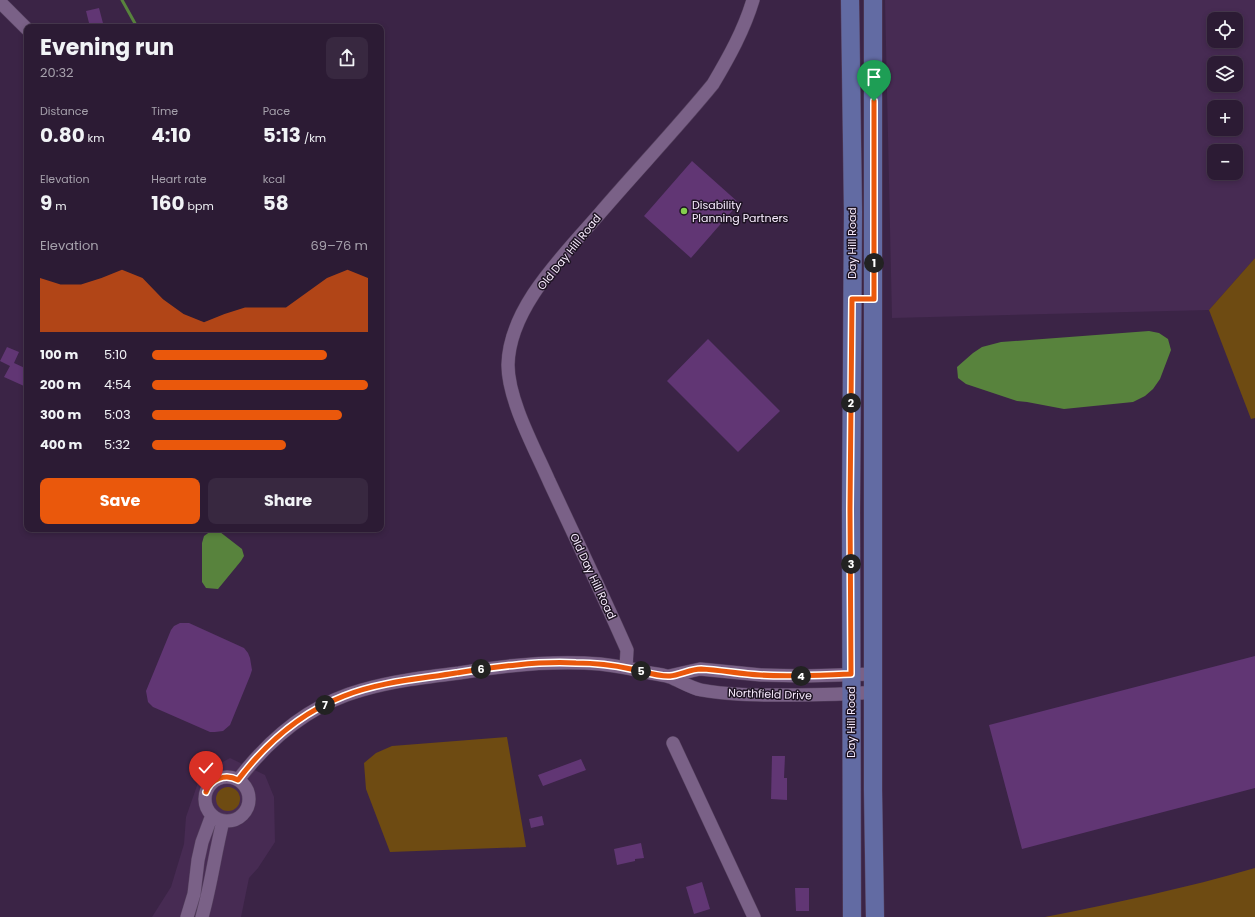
<!DOCTYPE html>
<html lang="en">
<head>
<meta charset="utf-8">
<style>
  body { margin:0; font-family:Poppins,sans-serif; background:#382840; color:#f1f3f6; height:100vh; display:flex; flex-direction:column; font-size:15px; white-space:nowrap }
  * { box-sizing:border-box; margin:0 }
  p { font-size:13px; color:#a6a1ac }
  .icon { flex:none; width:22px; height:22px; fill:none; stroke:currentColor; stroke-width:2; stroke-linecap:round; stroke-linejoin:round }
  .map { position:relative; flex:1; overflow:hidden }
  .details { position:absolute; left:24px; top:24px; width:360px; height:508px; display:flex; flex-direction:column; background:#2c1b34; border-radius:8px; box-shadow:0 2px 6px #0003,0 0 0 1px #48394f }
  .details>* { flex:none }
  .controls { position:absolute; left:1207px; top:12px; display:grid; gap:8px }
  .controls a { display:grid; place-items:center; width:36px; height:36px; border-radius:8px; background:#2c1b34; box-shadow:0 2px 6px #0003,0 0 0 1px #48394f; font-size:20px }
  .pin { position:absolute; display:grid; place-items:center; width:34px; height:34px; color:#fff; margin:-41px -17px; border-radius:50% 50% 50% 0; rotate:-45deg; box-shadow:0 0 4px #0007 }
  .pin .icon { rotate:45deg }
  .km { position:absolute; width:20px; height:20px; margin:-10px; border-radius:50%; background:#222; color:#fff; font-size:11px; line-height:20px; text-align:center }
  .round { display:grid; place-items:center; flex:none; width:42px; height:42px; border-radius:8px; background:#382840 }
  .headline { display:flex; align-items:center; justify-content:space-between; height:68px; padding:0 16px }
  h1 { font-size:22px; font-weight:700; line-height:30px }
  .metrics { display:grid; grid-template-columns:repeat(3,1fr); gap:6px; height:68px; padding:4px 16px }
  .metrics div { display:grid; align-content:center }
  .metrics b { font-size:20px; font-weight:700 }
  .metrics small { font-size:11px; font-weight:400 }
  .metrics p { font-size:11px }
  .chart { height:112px; padding:8px 16px }
  .chart p { display:flex; justify-content:space-between }
  .chart svg { width:100%; height:72px; margin-top:4px; fill:#ea580c; opacity:.7 }
  .button { display:flex; gap:8px; margin-top:auto; padding:8px 16px }
  .button a { flex:1; height:46px; border-radius:8px; background:#ea580c; color:#fff; font-size:16px; font-weight:700; line-height:46px; text-align:center }
  .button a+a { background:#382840; color:#f1f3f6 }
  ul { padding:0 16px; list-style:none; font-size:13px }
  li { display:grid; grid-template-columns:64px 48px 1fr; align-items:center; height:30px }
  li i { height:10px; border-radius:5px; background:#ea580c }
  .map>svg:first-child { display:block }
  .built { fill:#472b53; fill-rule:evenodd }
  .green { fill:#6e4b12 }
  .water { fill:#58833d }
  .lines { fill:none; stroke-linecap:round; stroke-linejoin:round }
  .stream { stroke:#58833d; stroke-width:3 }
  .building { fill:#613674 }
  .minor-casing { stroke:#56425f; stroke-width:14 }
  .secondary-casing { stroke:#56425f; stroke-width:19 }
  .minor { stroke:#7a6187; stroke-width:13 }
  .secondary { stroke:#626ba3; stroke-width:18 }
  .route-casing { stroke:#fff; stroke-width:8 }
  .route { stroke:#ea580c; stroke-width:5 }
  .poi-dot { fill:#84d04e; stroke:#1d1322; stroke-width:1.5 }
  .labels { text-anchor:middle; stroke-width:3; stroke-linejoin:round; paint-order:stroke }
  .poi-label { font-size:11px; fill:#f9edff; stroke:#1d1322; text-anchor:start }
  .street-label { font-size:11px; fill:#f9edff; stroke:#1d1322 }
</style>
</head>
<body>
<div class="map">
<svg width="1255" height="917" viewBox="0 0 1255 917">
  <rect width="100%" height="100%" fill="#3b2446"/>
  <path class="built" d="M885 0H1255V258L1209 310 892 318ZM1214 19H1236V41H1214ZM1214 63H1236V85H1214ZM1214 107H1236V129H1214ZM1214 151H1236V173H1214Z
    M230 758 265 775 274 797 275 842 258 868 249 878 241 917H152L171 887 184 844 186 817 199 780 212 768Z"/>
  <path class="green" d="M1255 258V418L1251 419 1209 310Z
    M507 737 526 847 390 852 366 789 364 763 376 753 392 746Z
    M216 799a12 12 0 1 1 24 0a12 12 0 1 1-24 0Z
    M1255 868V917H1045C1116 903 1186 888 1255 868Z"/>
  <path class="water" d="M1149 331 1159 333 1168 339 1171 350 1160 379 1153 389 1145 396 1133 402 1064 409 1027 402 1017 401 966 384 958 378 957 367 973 353 982 347 1001 342Z
    M211 531 220 532 242 549 244 556 241 561 218 589 206 588 202 582V543L204 536Z"/>
  <g class="lines">
    <path class="stream" d="M122 0 137 27"/>
  </g>
  <path class="building" d="M99 8 104 27H90L86 11Z
    M692 161 739 203 691 258 644 216Z
    M708 339 780 411 738 452 667 381Z
    M7 347 19 352 14 363 27 369V380L24 386 4 377 10 366 0 361Z
    M180 623H189L244 648 248 653 250 658 252 670 250 676 230 725 223 731 215 732H210L153 707 148 702 146 691 171 630 174 626Z
    M1255 656V788L1022 849 989 725Z
    M772 756H785L784 778H787V800L771 799Z
    M581 759 586 770 543 786 538 775Z
    M542 816 544 825 531 828 529 819Z
    M641 843 644 858 635 859V861L617 865 614 849Z
    M702 882 710 909 694 914 686 887Z
    M795 888H809V911H796Z"/>
  <g class="lines">
    <defs>
      <path id="minor" d="M0 2 27 29
        M626 668 627 650C602 593 575 537 549 481 535 449 508 400 508 365 509 307 565 254 601 212 638 169 677 128 713 84 729 57 744 30 753 0
        M669 676 700 669 761 675 804 676 874 674
        M673 743 754 917
        M205 799a22 22 0 1 1 44 0a22 22 0 1 1-44 0Z
        M238 780C270 738 311 704 362 690 393 681 426 677 459 673 506 665 552 660 600 664 617 666 634 669 650 673 657 674 664 675 670 677 680 681 691 688 701 690 728 695 756 695 783 695 813 695 843 695 874 692
        M187 917 194 894 198 860 202 842 212 815
        M202 917C211 885 215 853 223 821"/>
      <path id="secondary" d="M850 0 853 212 851 509 852 917
        M873 0V790L875 917"/>
    </defs>
    <use href="#minor" class="minor-casing"/>
    <use href="#secondary" class="secondary-casing"/>
    <use href="#minor" class="minor"/>
    <use href="#secondary" class="secondary"/>
  </g>
  <g class="lines">
    <defs>
      <path id="route" d="M206 792C211 779 225 773 238 780 266 743 300 713 344 696 379 682 419 679 456 673 496 667 535 661 576 663 594 663 613 665 631 669 641 671 660 677 670 676 680 675 691 669 701 669 721 670 740 674 760 675 790 677 821 675 851 674L850 509 852 299H874V101"/>
    </defs>
    <use href="#route" class="route-casing"/>
    <use href="#route" class="route"/>
  </g>
  <circle class="poi-dot" cx="684" cy="211" r="4"/>
  <g class="labels">
    <g class="poi-label">
      <text x="692" y="209">Disability<tspan x="692" dy="13">Planning Partners</tspan></text>
    </g>
    <g class="street-label">
      <text transform="translate(852 243) rotate(-90)" y="4">Day Hill Road</text>
      <text transform="translate(569 252) rotate(-51)" y="4">Old Day Hill Road</text>
      <text transform="translate(593 576) rotate(65)" y="4">Old Day Hill Road</text>
      <text transform="translate(770 694) rotate(2)" y="4">Northfield Drive</text>
      <text transform="translate(851 722) rotate(-90)" y="4">Day Hill Road</text>
    </g>
  </g>
</svg>
<div class="controls">
<a><svg class="icon" aria-label="locate" viewBox="0 0 24 24"><circle cx="12" cy="12" r="6"/><path d="M12 2v4M12 18v4M2 12h4M18 12h4"/></svg></a>
<a><svg class="icon" aria-label="layers" viewBox="0 0 24 24"><path d="M12 4l9 5-9 5-9-5zM3 14l9 5 9-5"/></svg></a>
<a>+</a>
<a>−</a>
</div>
<div class="pin" style="left:874px;top:101px;background:#1e9e55"><svg class="icon" aria-label="arrive" viewBox="0 0 24 24"><path d="M6 21V4h12l-3 4 3 4H6"/></svg></div>
<div class="pin" style="left:206px;top:792px;background:#d93025"><svg class="icon" aria-label="check" viewBox="0 0 24 24"><path d="M5 12l5 5 9-10"/></svg></div>
<b class="km" style="left:874px;top:263px">1</b>
<b class="km" style="left:851px;top:403px">2</b>
<b class="km" style="left:851px;top:564px">3</b>
<b class="km" style="left:801px;top:676px">4</b>
<b class="km" style="left:641px;top:671px">5</b>
<b class="km" style="left:481px;top:669px">6</b>
<b class="km" style="left:325px;top:705px">7</b>
<section class="details">
<div class="headline"><div><h1>Evening run</h1><p>20:32</p></div><a class="round"><svg class="icon" aria-label="share" viewBox="0 0 24 24"><path d="M12 15V3M7 8l5-5 5 5M5 13v7h14v-7"/></svg></a></div>
<div class="metrics">
<div><p>Distance</p><b>0.80<small> km</small></b></div>
<div><p>Time</p><b>4:10</b></div>
<div><p>Pace</p><b>5:13<small> /km</small></b></div>
</div>
<div class="metrics">
<div><p>Elevation</p><b>9<small> m</small></b></div>
<div><p>Heart rate</p><b>160<small> bpm</small></b></div>
<div><p>kcal</p><b>58</b></div>
</div>
<div class="chart"><p><span>Elevation</span>69–76 m</p>
<svg viewBox="0 0 160 44" preserveAspectRatio="none"><path d="M0 44V11L10 15L20 15L30 11L40 6L50 11L60 24L70 33L80 38L90 33L100 29L110 29L120 29L130 20L140 11L150 6L160 11V44z"/></svg>
</div>
<ul>
<li><b>100 m</b>5:10<i style="width:81%"></i></li>
<li><b>200 m</b>4:54<i style="width:100%"></i></li>
<li><b>300 m</b>5:03<i style="width:88%"></i></li>
<li><b>400 m</b>5:32<i style="width:62%"></i></li>
</ul>
<div class="button"><a>Save</a><a>Share</a></div>
</section>
</div>
</body>
</html>
